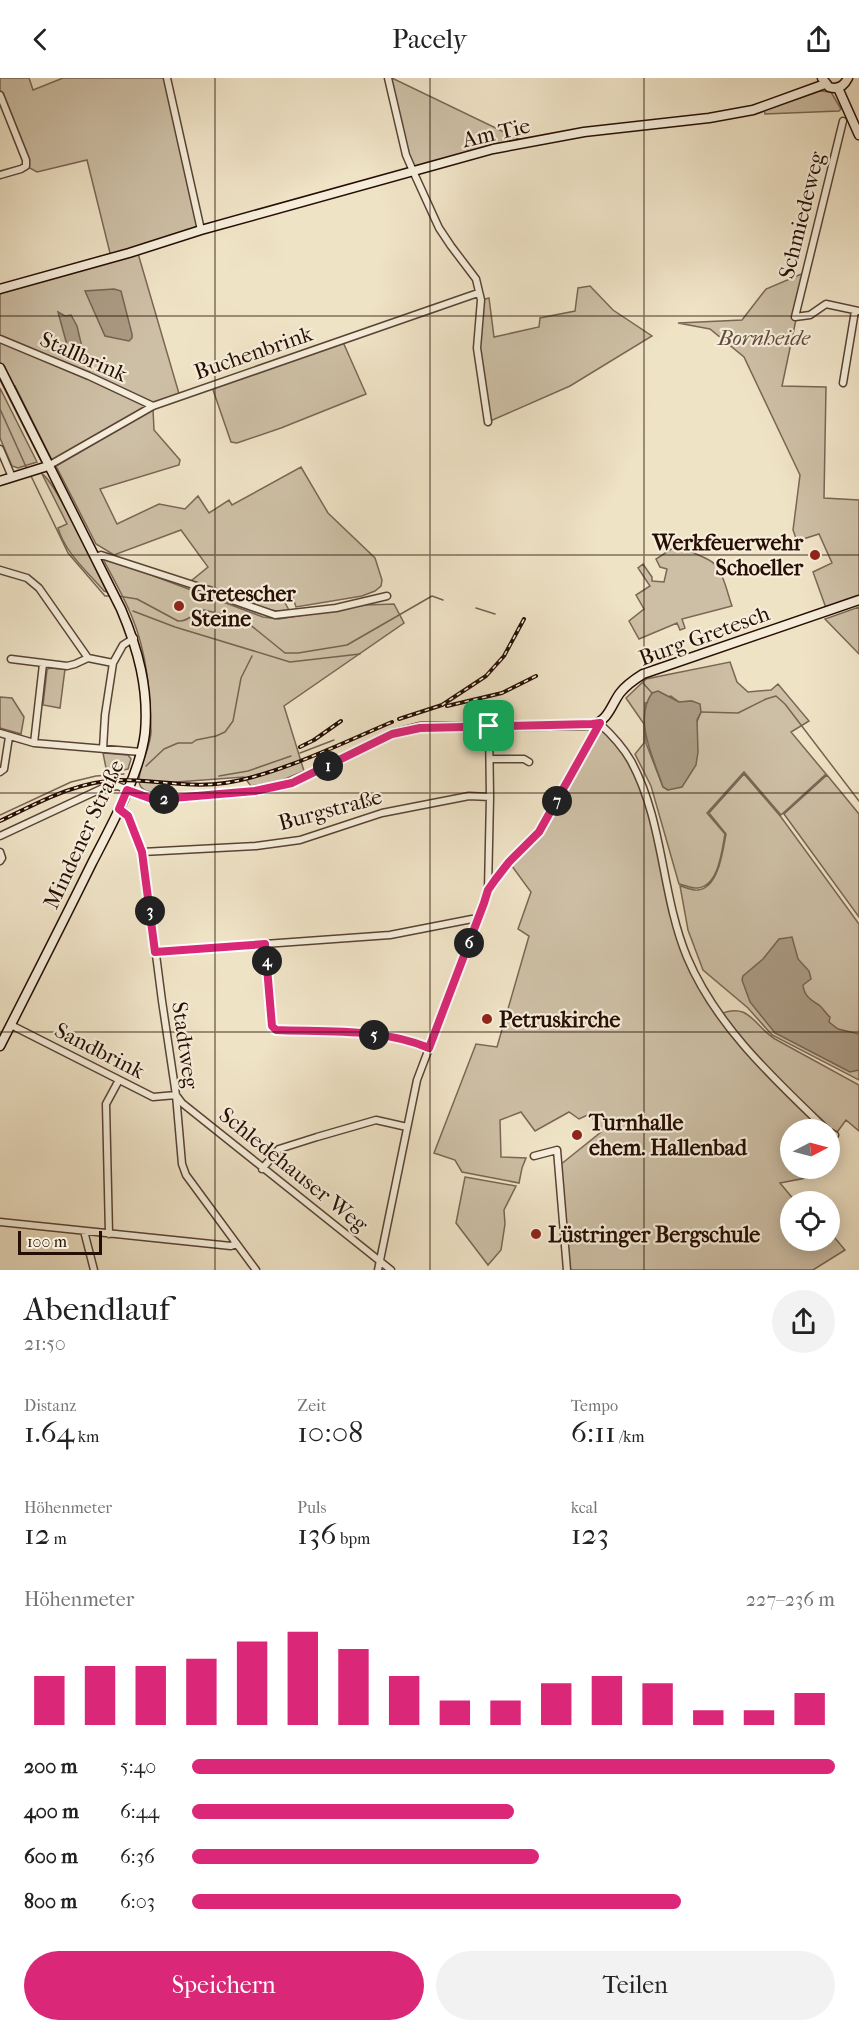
<!DOCTYPE html>
<html lang="de">
<head>
<meta charset="utf-8">
<style>
  body { margin:0; font-family:"IM FELL French Canon",serif; background:#f2f2f2; color:#222; height:100vh; display:flex; flex-direction:column; font-size:22px; white-space:nowrap }
  * { box-sizing:border-box; margin:0 }
  p { font-size:20px; color:#767676 }
  .icon { flex:none; width:33px; height:33px; fill:none; stroke:currentColor; stroke-width:2; stroke-linecap:round; stroke-linejoin:round }
  .map { position:relative; height:1192px; overflow:hidden }
  .drawer { display:flex; flex-direction:column; background:#fff; flex:1 }
  .drawer>* { flex:none }
  .needle { width:39px; rotate:84deg }
  .tools { position:absolute; left:780px; top:1041px; display:grid; gap:12px }
  .tools a { display:grid; place-items:center; width:60px; height:60px; border-radius:50%; background:#fff; box-shadow:0 3px 15px #0003; font-size:30px }
  .scale { position:absolute; left:18px; bottom:15px; width:84px; box-sizing:border-box; padding-left:6px; border:3px solid #270e04; border-top:0; font-size:16px; line-height:21px; white-space:nowrap; color:#270e04; -webkit-text-stroke:4px #f5edda; paint-order:stroke }
  .pin { position:absolute; display:grid; place-items:center; width:51px; height:51px; color:#fff; margin:-26px; border-radius:12px; box-shadow:0 3px 9px #0006 }
  .km { position:absolute; width:30px; height:30px; margin:-15px; border-radius:50%; background:#222; color:#fff; font-size:16px; line-height:30px; text-align:center }
  .round { display:grid; place-items:center; flex:none; width:63px; height:63px; border-radius:32px; background:#f2f2f2 }
  .headline { display:flex; align-items:center; justify-content:space-between; height:102px; padding:0 24px }
  h1 { font-size:33px; font-weight:600; line-height:45px }
  .metrics { display:grid; grid-template-columns:repeat(3,1fr); gap:9px; height:102px; padding:6px 24px }
  .metrics div { display:grid; align-content:center }
  .metrics b { font-size:30px; font-weight:600 }
  .metrics small { font-size:16px; font-weight:400 }
  .metrics p { font-size:16px }
  .chart { height:168px; padding:12px 24px }
  .chart p { display:flex; justify-content:space-between }
  .chart svg { width:100%; height:108px; margin-top:6px; stroke:#db2777; stroke-width:6 }
  .action { display:flex; gap:12px; margin-top:auto; padding:12px 24px }
  .action a { flex:1; height:69px; border-radius:36px; background:#db2777; color:#fff; font-size:24px; font-weight:600; line-height:69px; text-align:center }
  .action a+a { background:#f2f2f2; color:#222 }
  ul { padding:0 24px; list-style:none; font-size:20px }
  li { display:grid; grid-template-columns:96px 72px 1fr; align-items:center; height:45px }
  li i { height:15px; border-radius:8px; background:#db2777 }
  header { display:flex; justify-content:space-between; align-items:center; height:78px; padding:0 24px; background:#fff; font-size:27px; font-weight:600 }
  .map>svg:first-child { display:block }
  .green { fill:#cdbfa5; stroke:#7a6654; stroke-width:1.5; fill-rule:evenodd }
  .water { fill:#ab9b84; stroke:#766351; stroke-width:1.5 }
  .lines { fill:none; stroke-linecap:round; stroke-linejoin:round }
  .stream { stroke:#766351; stroke-width:1.5 }
  .street-casing { stroke:#594334; stroke-width:9 }
  .secondary-casing { stroke:#270e04; stroke-width:11 }
  .street { stroke:#f5edda; stroke-width:6 }
  .secondary { stroke:#f5edda; stroke-width:8 }
  .rail-casing { stroke:#270e04; stroke-width:4 }
  .rail { stroke:#f5edda; stroke-width:1.5; stroke-dasharray:4.5; stroke-linecap:butt }
  .route-casing { stroke:#fff; stroke-width:12 }
  .route { stroke:#db2777; stroke-width:8 }
  .grid { fill:none; stroke:#270e04; stroke-width:1.5; stroke-opacity:0.55 }
  .poi-dot { fill:#8f2418; stroke:#f5edda; stroke-width:2 }
  .labels { text-anchor:middle; stroke-width:4.5; stroke-linejoin:round; paint-order:stroke }
  .street-label { font-size:22px; fill:#270e04; stroke:#f5edda }
  .park-label { font-size:22px; font-style:italic; fill:#614c3c; stroke:#f5edda }
  .poi-label { font-size:22px; font-weight:bold; fill:#270e04; stroke:#f5edda; text-anchor:start }
</style>
</head>
<body>
<header><svg class="icon" aria-label="back" viewBox="0 0 24 24"><path d="M15 5l-7 7 7 7"/></svg>Pacely<svg class="icon" aria-label="share" viewBox="0 0 24 24"><path d="M12 15V3M7 8l5-5 5 5M5 13v7h14v-7"/></svg></header>
<div class="map">
<svg width="859" height="1192" viewBox="0 0 859 1192">
  <rect width="100%" height="100%" fill="#efe3c6"/>
  <filter id="stains"><feTurbulence type="fractalNoise" baseFrequency=".00333" numOctaves="4"/><feColorMatrix values="0 0 0 0 .2 0 0 0 0 .09 0 0 0 0 .02 0 0 0 .5 -.17"/></filter>
  <radialGradient id="worn" r=".72"><stop offset=".6" stop-color="#630" stop-opacity="0"/><stop offset="1" stop-color="#630" stop-opacity=".3"/></radialGradient>
  <path class="green" d="M0 0H29L33 12 63 0H167L201 152 137 172 180 319 153 328 52 382 15 308 10 310 0 290V211L111 179 87 82 37 94 26 88 0 17Z
    M388 0H392L527 65 413 93Z
    M820 13 831 14 841 31 839 33 765 36 764 32Z
    M806 194 782 308 826 309 824 420 859 422V518L826 530 813 494 832 485 819 456 797 463 793 452 800 397 744 279 710 251 678 245 742 242 766 211Z
    M590 208 613 232 652 258 570 308 488 344 477 270 481 222 489 220 494 259 539 249 540 240 575 233 578 210Z
    M343 264 366 316 281 350 237 365 231 364 212 309Z
    M0 310 37 384 18 390 12 388 0 360Z
    M153 331 154 352 180 382 179 387 100 411 117 446 159 426 185 431 198 418 209 435 229 422 232 427 301 389 328 435 375 480 382 502 381 508 375 513 362 518 296 529 293 520 284 523 290 534 267 532 222 513 191 503 208 489 181 452 114 477 96 466 56 388Z
    M42 396C56 403 97 494 107 514L104 513C88 494 65 475 58 450L67 446Z
    M682 464C691 477 697 475 709 482 723 489 727 515 732 528L682 541 685 550 680 552 677 545 639 561 629 543 644 531 636 517 650 508 638 490 643 486 652 499V503L664 504 667 491 660 489 656 481Z
    M106 480 263 539 279 541 365 527 394 526 404 545 284 628 304 693 278 704 251 708 244 699 163 705 162 714C117 719 152 676 151 653 150 614 147 575 132 539 124 519 113 500 103 481Z
    M859 529V576L825 541Z
    M730 584 737 604 748 614 771 612 778 606 809 643 791 654 826 696 781 737 744 694 707 735 725 756C722 771 719 808 698 810 693 811 685 807 679 806L651 708 635 676 644 665V646L626 620 646 601ZM671 618 679 624 692 623 701 634 668 712 663 709 646 665 645 625Z
    M49 590 65 591 60 630 43 627 47 592Z
    M0 619 12 620 24 639 21 656 0 650Z
    M599 645 614 659 643 710 688 881 720 936C750 924 753 947 775 961L859 1007V1053L846 1042 835 1057 830 1052H790V1090L812 1093 811 1099 780 1105 795 1123 790 1124V1162H830V1154L845 1172 813 1192H570L560 1087 601 1054 590 1036 579 1041 569 1034 535 1053 521 1034 500 1042 501 1079 526 1080 522 1090 519 1105 462 1094 455 1082 434 1075 476 966 497 969 529 858 518 851 531 814 509 784 539 754Z
    M103 675 128 677 131 681 128 691 107 695Z
    M744 696 781 739 859 846V1002L772 957 748 930 703 892 688 852 680 808C685 809 693 813 698 812 719 810 723 771 726 756L709 735Z
    M827 697 859 736V839L784 736Z
    M465 1099 516 1108 504 1132 505 1146 501 1172 488 1187 456 1145Z"/>
  <path class="water" d="M114 211 121 213 132 256V260L129 263 105 258 85 213Z
    M58 234 65 238 71 237 77 248 85 282C79 284 73 284 68 279L67 267Z
    M658 613 679 624 692 623 700 626 701 634 697 642 698 674 696 687 682 709 668 712 663 709C654 681 633 642 652 615Z
    M792 859 798 881 809 893 811 901 803 907C804 918 811 922 819 927 823 930 826 936 830 939L829 944 838 951 859 956V992L850 994 775 955 750 924 742 902 743 898 763 881 779 861Z"/>
  <g class="lines">
    <path class="stream" d="M0 302 41 383
      M0 331 27 391
      M31 398 68 475 105 518H111
      M118 518 137 521 178 543C189 544 193 534 204 532L243 541 285 575H298L347 567 432 518 443 522
      M476 530 495 536
      M133 533 175 549 290 584 360 576
      M643 605 652 615
      M701 634 738 635 766 621 776 618 785 626 859 723
      M300 675 334 662
      M146 688 164 671 178 665H192L196 662 216 658 225 654 233 643 241 600 252 578
      M219 698 248 693 291 678
      M0 737 71 704 96 698 124 696"/>
    <defs>
      <path id="street" d="M167 0 201 152
        M388 0 406 77 413 93 439 150 451 168 476 201 481 222 477 270 488 344
        M0 17 26 82V88L21 91 0 97
        M843 43 795 239 810 237 826 226 859 233
        M0 261 89 298 153 328
        M843 305 855 233
        M0 371 12 399
        M48 388 153 328 478 215
        M95 479 101 477 215 514 232 522 275 537 336 530 387 518
        M0 492 27 500 39 510 88 580
        M11 581 67 588 75 586 88 580 113 585
        M0 655 34 665 141 674
        M34 665 43 586
        M103 671 105 637 113 585 123 567 134 560
        M490 681H524L529 684
        M0 694 4 691 9 659
        M119 731 128 738 131 743 144 784 162 923 176 1017 182 1086 186 1097 256 1192
        M0 758 103 710 118 708 127 712
        M0 774 2 780 0 783
        M142 774 256 768 300 762 382 735 469 718 490 719
        M488 812 509 784 539 754 599 645C611 656 623 669 631 683 664 744 661 816 687 879 716 948 774 1001 827 1052
        M265 865 272 948 276 952C326 954 382 950 429 970
        M155 874 390 857 472 841H478
        M11 947 153 1019 176 1017
        M176 1017 182 1025 391 1192
        M830 1054 835 1057
        M534 1078 557 1072 567 1192
        M262 1091 279 1071 317 1059 376 1042 407 1049
        M0 1144 231 1168 235 1166
        M84 1153 94 1192
        M109 1156 106 1026 119 1002
        M378 1192 417 1002 484 825 488 812 490 719 489 648"/>
      <path id="secondary" d="M822 0 829 9C838 12 844 8 848 0
        M838 10 859 57
        M0 211 129 175 201 152 493 71 584 54 709 40 753 32 825 6
        M0 290 121 531C138 571 149 611 145 655 140 696 111 748 92 785 62 846 31 907 0 968
        M0 403 48 388
        M127 712 152 721H161L256 713 292 705 392 656 420 649 592 647C609 642 611 627 620 615 627 606 635 601 643 596L859 522"/>
    </defs>
    <use href="#street" class="street-casing"/>
    <use href="#secondary" class="secondary-casing"/>
    <use href="#street" class="street"/>
    <use href="#secondary" class="secondary"/>
    <defs>
      <path id="rail" d="M447 628 502 615 536 598
        M399 641 442 627 486 598 504 578 524 541
        M300 669 314 662 341 643
        M0 743C38 725 76 703 120 702 155 702 190 710 225 705 278 697 342 665 392 644"/>
    </defs>
    <use href="#rail" class="rail-casing"/>
    <use href="#rail" class="rail"/>
  </g>
  <g class="lines">
    <defs>
      <path id="route" d="M600 645 539 754 509 784 495 802 488 812 484 825 429 970C382 950 326 954 276 952L272 948 265 866 155 874 142 774 128 738 119 731 127 712 152 721H161L255 713 292 705 392 656 420 650 592 646Z"/>
    </defs>
    <use href="#route" class="route-casing"/>
    <use href="#route" class="route"/>
  </g>
  <path class="grid" d="M215 0V1192M430 0V1192M644 0V1192M0 238H859M0 477H859M0 715H859M0 954H859"/>
  <g class="poi-dot">
    <circle cx="815" cy="477" r="6"/>
    <circle cx="179" cy="528" r="6"/>
    <circle cx="487" cy="941" r="6"/>
    <circle cx="577" cy="1057" r="6"/>
    <circle cx="536" cy="1156" r="6"/>
  </g>
  <g class="labels">
    <g class="street-label">
      <text transform="translate(496 54) rotate(-13)" y="8">Am Tie</text>
      <text transform="translate(801 137) rotate(-76)" y="8">Schmiedeweg</text>
      <text transform="translate(253 274) rotate(-19)" y="8">Buchenbrink</text>
      <text transform="translate(84 278) rotate(24)" y="8">Stallbrink</text>
      <text transform="translate(704 557) rotate(-20)" y="8">Burg Gretesch</text>
      <text transform="translate(330 731) rotate(-15)" y="8">Burgstraße</text>
      <text transform="translate(83 756) rotate(-65)" y="8">Mindener Straße</text>
      <text transform="translate(186 967) rotate(82)" y="8">Stadtweg</text>
      <text transform="translate(100 972) rotate(27)" y="8">Sandbrink</text>
      <text transform="translate(294 1091) rotate(39)" y="8">Schledehauser Weg</text>
    </g>
    <g class="park-label">
      <text x="764" y="267">Bornheide</text>
    </g>
    <g class="poi-label">
      <text x="803" y="472" text-anchor="end">Werkfeuerwehr<tspan x="803" dy="25">Schoeller</tspan></text>
      <text x="191" y="523">Gretescher<tspan x="191" dy="25">Steine</tspan></text>
      <text x="499" y="949">Petruskirche</text>
      <text x="589" y="1052">Turnhalle<tspan x="589" dy="25">ehem. Hallenbad</tspan></text>
      <text x="548" y="1164">Lüstringer Bergschule</text>
    </g>
  </g>
  <rect width="100%" height="100%" filter="url(#stains)"/>
  <rect width="100%" height="100%" fill="url(#worn)"/>
</svg>
<div class="tools">
<a><svg class="needle" viewBox="-14 -14 28 28"><path d="M0-13l5 13h-10z" fill="#e53935"/><path d="M0 13l5-13h-10z" fill="#767676"/></svg></a>
<a><svg class="icon" aria-label="locate" viewBox="0 0 24 24"><circle cx="12" cy="12" r="6"/><path d="M12 2v4M12 18v4M2 12h4M18 12h4"/></svg></a>
</div>
<div class="scale">100 m</div>
<div class="pin" style="left:489px;top:648px;background:#1e9e55"><svg class="icon" aria-label="arrive" viewBox="0 0 24 24"><path d="M6 21V4h12l-3 4 3 4H6"/></svg></div>
<b class="km" style="left:328px;top:688px">1</b>
<b class="km" style="left:164px;top:721px">2</b>
<b class="km" style="left:150px;top:833px">3</b>
<b class="km" style="left:267px;top:883px">4</b>
<b class="km" style="left:374px;top:957px">5</b>
<b class="km" style="left:469px;top:865px">6</b>
<b class="km" style="left:557px;top:723px">7</b>
</div>
<section class="drawer">
<div class="headline"><div><h1>Abendlauf</h1><p>21:50</p></div><a class="round"><svg class="icon" aria-label="share" viewBox="0 0 24 24"><path d="M12 15V3M7 8l5-5 5 5M5 13v7h14v-7"/></svg></a></div>
<div class="metrics">
<div><p>Distanz</p><b>1.64<small> km</small></b></div>
<div><p>Zeit</p><b>10:08</b></div>
<div><p>Tempo</p><b>6:11<small> /km</small></b></div>
</div>
<div class="metrics">
<div><p>Höhenmeter</p><b>12<small> m</small></b></div>
<div><p>Puls</p><b>136<small> bpm</small></b></div>
<div><p>kcal</p><b>123</b></div>
</div>
<div class="chart"><p><span>Höhenmeter</span>227–236 m</p>
<svg viewBox="0 0 160 44" preserveAspectRatio="none"><path d="M5 44V24M15 44V20M25 44V20M35 44V17M45 44V10M55 44V6M65 44V13M75 44V24M85 44V34M95 44V34M105 44V27M115 44V24M125 44V27M135 44V38M145 44V38M155 44V31"/></svg>
</div>
<ul>
<li><b>200 m</b>5:40<i style="width:100%"></i></li>
<li><b>400 m</b>6:44<i style="width:50%"></i></li>
<li><b>600 m</b>6:36<i style="width:54%"></i></li>
<li><b>800 m</b>6:03<i style="width:76%"></i></li>
</ul>
<div class="action"><a>Speichern</a><a>Teilen</a></div>
</section>
</body>
</html>
